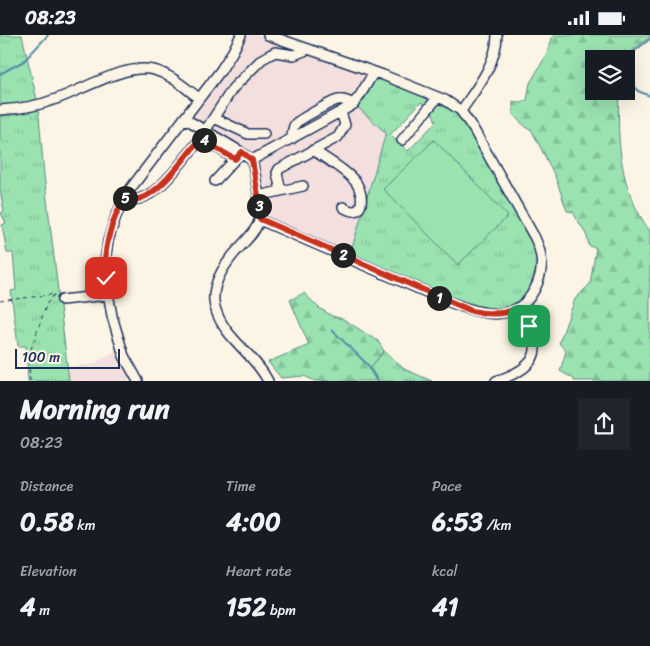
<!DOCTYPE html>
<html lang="en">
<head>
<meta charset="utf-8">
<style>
  body { margin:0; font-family:Sriracha,sans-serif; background:#20242c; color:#f1f3f6; height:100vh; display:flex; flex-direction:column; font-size:19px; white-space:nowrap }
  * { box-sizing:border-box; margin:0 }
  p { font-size:16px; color:#9ea1a6 }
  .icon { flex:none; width:28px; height:28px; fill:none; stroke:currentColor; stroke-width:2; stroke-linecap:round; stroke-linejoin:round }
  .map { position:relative; height:346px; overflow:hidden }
  .panel { display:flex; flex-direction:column; background:#171b24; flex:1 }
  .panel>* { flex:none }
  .tools { position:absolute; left:585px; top:15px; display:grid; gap:10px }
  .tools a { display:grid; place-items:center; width:50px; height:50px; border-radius:0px; background:#171b24; box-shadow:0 5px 20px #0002; font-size:25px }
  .scale { position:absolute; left:15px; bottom:12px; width:105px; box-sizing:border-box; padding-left:5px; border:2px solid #1b2f5e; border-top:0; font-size:14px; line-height:18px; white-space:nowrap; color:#1b2f5e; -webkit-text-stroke:4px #fcf5e5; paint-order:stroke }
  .pin { position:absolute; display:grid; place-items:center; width:42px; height:42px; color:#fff; margin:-21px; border-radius:10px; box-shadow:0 2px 8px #0006 }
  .km { position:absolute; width:25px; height:25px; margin:-12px; border-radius:50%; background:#222; color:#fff; font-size:14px; line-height:25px; text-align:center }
  .round { display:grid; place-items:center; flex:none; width:52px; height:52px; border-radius:0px; background:#20242c }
  .summary { display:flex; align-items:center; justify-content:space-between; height:85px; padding:0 20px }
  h1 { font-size:28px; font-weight:700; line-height:38px }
  .stats { display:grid; grid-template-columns:repeat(3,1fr); gap:8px; height:85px; padding:5px 20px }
  .stats div { display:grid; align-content:center }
  .stats b { font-size:25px; font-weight:700 }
  .stats small { font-size:14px; font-weight:400 }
  .stats p { font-size:14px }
  .status { display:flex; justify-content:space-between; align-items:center; height:35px; padding:0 25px; background:#171b24; direction:ltr }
  .status svg { height:14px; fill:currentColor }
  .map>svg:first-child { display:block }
  .built { fill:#f2dfde }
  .grass { fill:url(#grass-tufts); stroke:#5a8887; fill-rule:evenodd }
  .forest { fill:url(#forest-firs); stroke:#5a8887 }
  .garden { fill:#9ae2b0; stroke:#5a8887 }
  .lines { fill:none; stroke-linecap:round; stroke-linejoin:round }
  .stream { stroke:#568ea8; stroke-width:2 }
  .minor-casing { stroke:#1b2f5e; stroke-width:12 }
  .path { stroke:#1b2f5e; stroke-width:1; stroke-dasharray:4 4; stroke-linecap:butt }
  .minor { stroke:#fcf5e5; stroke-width:9 }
  .route-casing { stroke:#fff; stroke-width:10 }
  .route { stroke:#c8321e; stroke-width:6 }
</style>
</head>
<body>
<div class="status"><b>08:23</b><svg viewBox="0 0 49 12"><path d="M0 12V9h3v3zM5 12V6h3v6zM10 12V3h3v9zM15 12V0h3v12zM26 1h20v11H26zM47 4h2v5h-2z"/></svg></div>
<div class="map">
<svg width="650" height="346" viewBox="0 0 650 346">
  <defs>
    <pattern id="grass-tufts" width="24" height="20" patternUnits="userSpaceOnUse" patternTransform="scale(1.25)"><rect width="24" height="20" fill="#9ae2b0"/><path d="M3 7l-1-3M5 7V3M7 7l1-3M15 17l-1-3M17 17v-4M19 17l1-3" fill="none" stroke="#84c29a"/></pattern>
    <pattern id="forest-firs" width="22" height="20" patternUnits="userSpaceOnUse" patternTransform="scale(1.25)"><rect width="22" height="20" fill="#9ae2b0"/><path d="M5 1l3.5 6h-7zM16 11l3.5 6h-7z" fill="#84c29a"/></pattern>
  </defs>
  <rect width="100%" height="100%" fill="#fcf5e5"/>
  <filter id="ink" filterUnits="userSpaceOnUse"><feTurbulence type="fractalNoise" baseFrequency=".02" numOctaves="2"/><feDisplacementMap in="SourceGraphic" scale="10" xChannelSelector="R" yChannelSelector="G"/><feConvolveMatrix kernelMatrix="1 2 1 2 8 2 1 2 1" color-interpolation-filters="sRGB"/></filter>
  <g filter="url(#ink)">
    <path class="built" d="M241 0H269L374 37 354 69 386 98 349 223 264 186 251 125 184 83Z
      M121 312 138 346H61L69 344 68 332 94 329Z"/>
    <path class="grass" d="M0 0H22L38 69 44 140 69 345 28 346 26 311H18L11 256 16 255 13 218H7L2 190 6 188 1 178 4 176 0 155Z
      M374 37 457 73 543 222 526 268 486 279 349 223 386 98 354 69ZM421 67 432 76 436 87 408 116 390 100Z
      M384 316 404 334 432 346H376L369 334Z"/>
    <path class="forest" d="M553 0H650V2L632 16 626 25V24H594V56H619C617 107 619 154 650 196V346H574V344L560 336 566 316 559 308 575 264 590 249 596 213 589 211C587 195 579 190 573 177L567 176 555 141 531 94H528L513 80V66L521 68 527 65 530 48 547 19Z
      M304 258 319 273 332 281 343 284 378 306 384 316 369 334 376 346H315L304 341 281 343 268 327 309 310 290 265Z"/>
    <path class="garden" d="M434 105 508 181 458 230 383 154Z"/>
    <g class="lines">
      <path class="stream" d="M626 28 632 18 650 4
        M0 39 24 26 48 0
        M626 42 638 56 650 61
        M332 295 368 330 378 346"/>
      <defs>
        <path id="minor" d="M0 75C19 74 38 71 56 64 83 55 125 28 154 35 172 40 185 53 199 63
          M461 76C476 54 497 28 497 0
          M184 83 238 115 252 125C255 138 262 174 259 186 256 196 248 203 241 211 227 226 209 249 215 272 223 303 254 318 268 346
          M214 83 248 99H264
          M205 96 233 53 262 24 275 17 294 20 309 14
          M292 104C292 99 292 92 296 88 299 85 334 65 338 65 344 64 349 67 354 69
          M402 105 438 62
          M313 115C326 124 349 137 357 149 365 163 363 185 343 172
          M252 125 351 71 359 62 374 37
          M215 146 238 121
          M281 156 277 138 279 134 338 102 345 90 341 77
          M258 161 303 151
          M125 162C149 177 185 122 198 107L202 105 210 108 235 124
          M260 185 447 266C482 280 520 292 538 247 544 231 542 218 535 203L474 95 461 76 457 73 445 65 383 40 268 0
          M62 265 108 260
          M138 346 124 321 112 281 104 234 108 206 116 181 128 157 221 35 233 16 241 0
          M496 346C542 331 544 313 520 273"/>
      </defs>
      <use href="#minor" class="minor-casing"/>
      <path class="path" d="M0 266 55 259
        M30 346 29 330 31 314 47 268 55 259"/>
      <use href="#minor" class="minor"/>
    </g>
  </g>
  <g class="lines" filter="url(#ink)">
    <defs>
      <path id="route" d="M106 243C102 216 111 186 125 162 149 177 185 121 198 107L202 105 235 124 242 117 252 125 258 161 260 184 472 276C488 280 505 279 520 273L529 291"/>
    </defs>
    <use href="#route" class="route-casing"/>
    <use href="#route" class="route"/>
  </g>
</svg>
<div class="tools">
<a><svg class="icon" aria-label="layers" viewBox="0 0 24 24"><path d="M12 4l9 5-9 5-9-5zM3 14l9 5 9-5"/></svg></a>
</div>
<div class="scale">100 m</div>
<div class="pin" style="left:529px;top:291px;background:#1e9e55"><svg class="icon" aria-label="arrive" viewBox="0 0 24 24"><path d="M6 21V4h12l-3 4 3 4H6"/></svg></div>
<div class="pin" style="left:106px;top:243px;background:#d93025"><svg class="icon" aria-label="check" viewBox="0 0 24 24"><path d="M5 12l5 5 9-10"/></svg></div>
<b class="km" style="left:439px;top:263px">1</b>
<b class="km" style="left:343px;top:220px">2</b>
<b class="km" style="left:259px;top:171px">3</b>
<b class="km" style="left:204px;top:105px">4</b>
<b class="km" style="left:125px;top:163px">5</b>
</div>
<section class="panel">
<div class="summary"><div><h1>Morning run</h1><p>08:23</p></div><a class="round"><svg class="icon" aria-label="share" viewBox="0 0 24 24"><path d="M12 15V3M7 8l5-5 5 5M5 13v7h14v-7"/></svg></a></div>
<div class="stats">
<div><p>Distance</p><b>0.58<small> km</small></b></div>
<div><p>Time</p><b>4:00</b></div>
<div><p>Pace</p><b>6:53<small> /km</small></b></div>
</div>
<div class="stats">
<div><p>Elevation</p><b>4<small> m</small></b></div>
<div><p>Heart rate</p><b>152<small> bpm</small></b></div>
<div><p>kcal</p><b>41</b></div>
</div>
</section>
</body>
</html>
